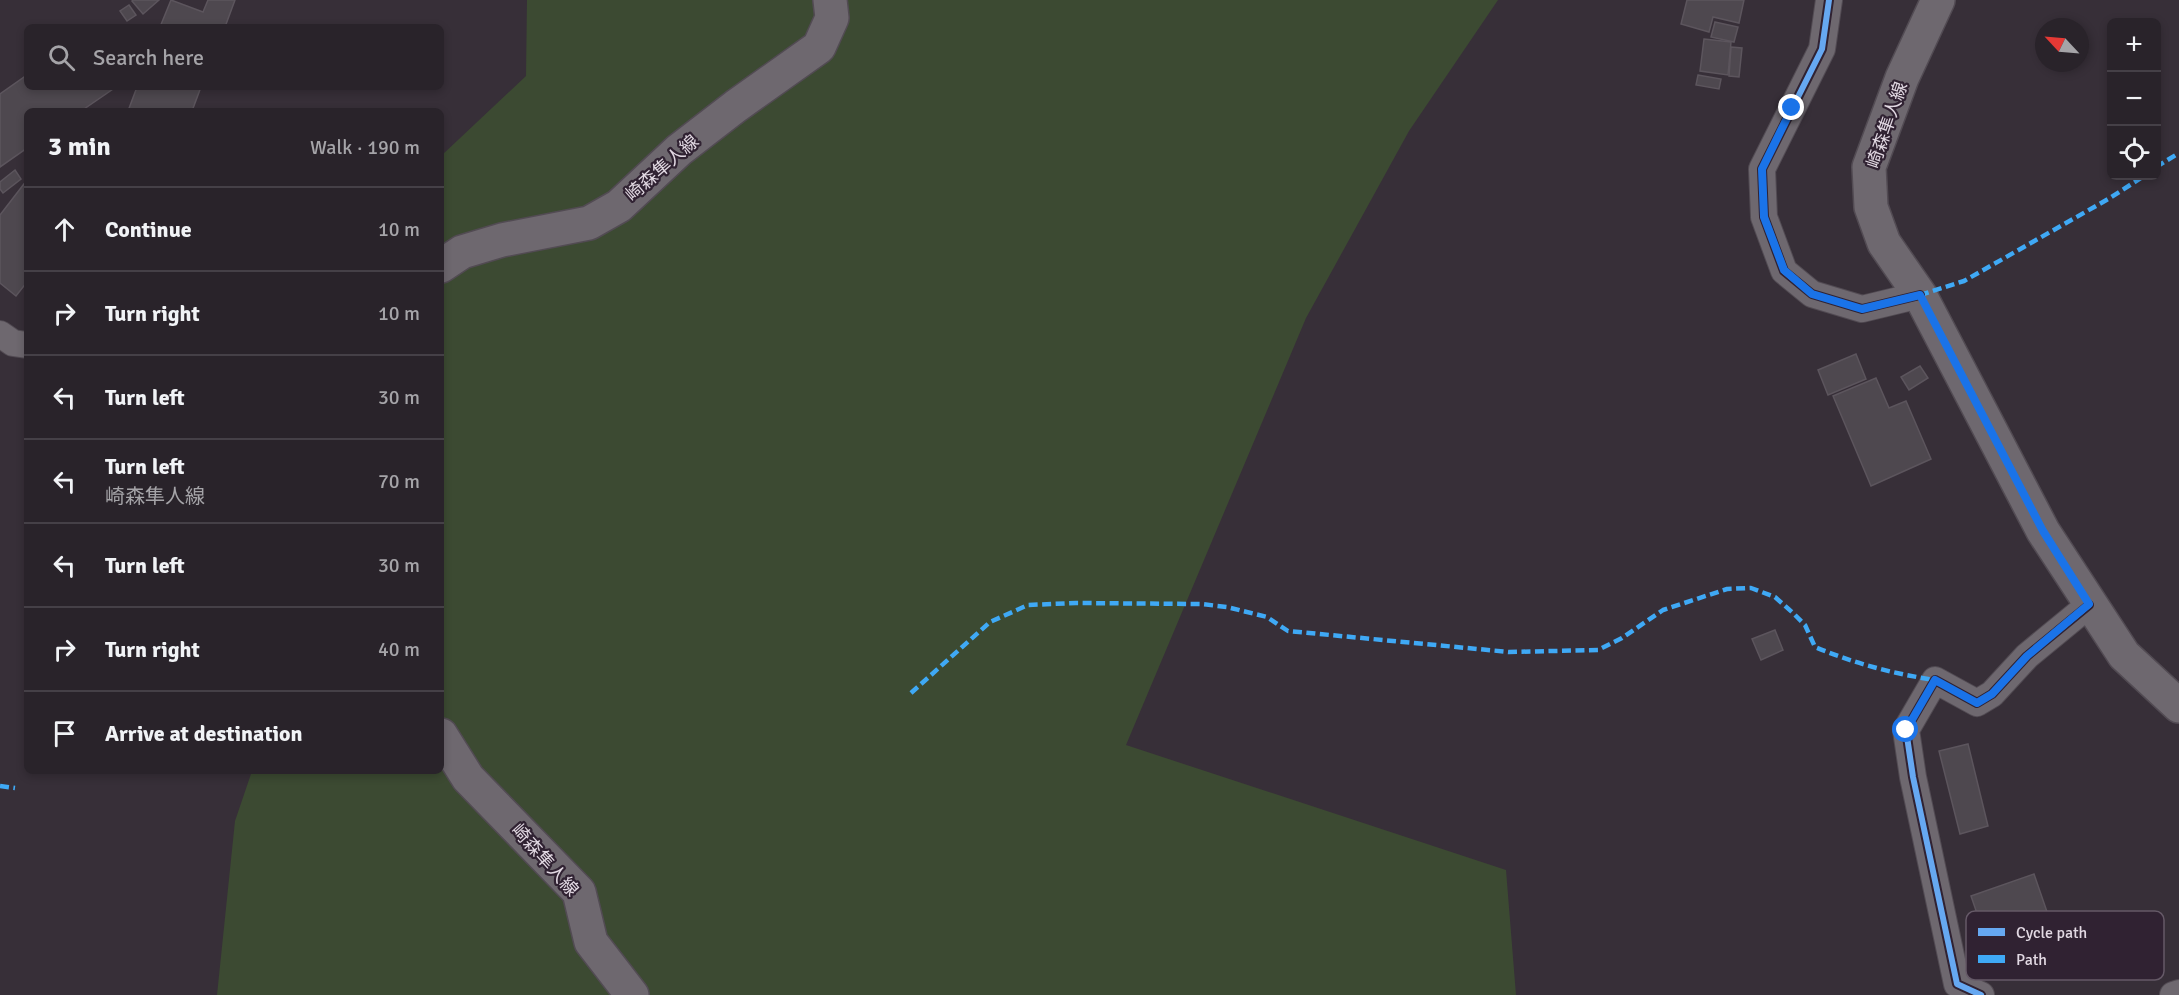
<!DOCTYPE html>
<html lang="en">
<head>
<meta charset="utf-8">
<style>
  :root { --surface:#29232a; --page:#352f36; --text:#f1f3f6; --muted:#a5a4a8; --line:#454047 }
  body { margin:0; font-family:Signika,"Noto Sans JP",sans-serif; background:var(--page); color:var(--text) }
  .controls { position:absolute; right:18px; top:18px; display:grid; overflow:hidden; border-radius:9px; box-shadow:0 3px 9px #0003 }
  .controls button { width:54px; height:54px; display:grid; place-items:center; padding:0; border:0; border-bottom:2px solid var(--line); background:var(--surface); color:var(--text); font:30px sans-serif }
  .compass { position:absolute; left:2035px; top:18px; width:54px; height:54px; border-radius:50%; background:var(--surface); box-shadow:0 3px 9px #0003; rotate:296deg }
  .stop { position:absolute; width:18px; height:18px; margin:-14px; border:4px solid #1a73e8; border-radius:50%; background:#fff }
  .stop.end { background:#1a73e8; border-color:#fff; box-shadow:0 2px 6px #0008 }
  .list { margin:0; padding:0; list-style:none }
  h2 { display:flex; justify-content:space-between; align-items:center; height:78px; margin:0; padding:0 24px; font-size:26px }
  h2 small { font-size:20px; font-weight:400; color:var(--muted) }
  .list li { display:grid; grid-template-columns:39px 1fr auto; gap:18px; align-items:center; box-sizing:border-box; height:84px; padding:0 24px; border-top:2px solid var(--line) }
  .list b { display:block; font-size:22px; white-space:nowrap }
  .list p { margin:0; font-size:20px; white-space:nowrap; color:var(--muted) }
  .list em { font-size:20px; font-style:normal; color:var(--muted) }
  .icon { flex:none; width:33px; height:33px; fill:none; stroke:currentColor; stroke-width:2; stroke-linecap:round; stroke-linejoin:round }
  .map { position:relative; flex:none; width:2179px; height:995px; overflow:hidden }
  .search { position:absolute; background:var(--surface); box-shadow:0 3px 9px #0003; left:24px; top:24px; width:420px; height:66px; display:flex; align-items:center; gap:15px; box-sizing:border-box; padding:0 21px; border-radius:9px; color:var(--muted); font-size:22px }
  .panel { position:absolute; background:var(--surface); box-shadow:0 3px 9px #0003; left:24px; top:108px; width:420px; height:666px; border-radius:9px }
  .map>svg:first-child { display:block }
  .green { fill:#3c4a32 }
  .building { fill:#4e484f; stroke:#5c555d; stroke-width:1.5 }
  .lines { fill:none; stroke-linecap:round; stroke-linejoin:round }
  .minor-casing { stroke:#524b53; stroke-width:28 }
  .secondary-casing { stroke:#524b53; stroke-width:36 }
  .minor { stroke:#6e686f; stroke-width:26 }
  .secondary { stroke:#6e686f; stroke-width:33 }
  .quiet { stroke:#3fa9f5; stroke-width:4.5; stroke-dasharray:9 4.5; stroke-linecap:butt }
  .cycleway-casing { stroke:#302232; stroke-width:10 }
  .cycleway { stroke:#66a8f1; stroke-width:6 }
  .route { stroke:#1a73e8; stroke-width:8 }
  .labels { text-anchor:middle; dominant-baseline:central; stroke-width:4.5; stroke-linejoin:round; paint-order:stroke }
  .street-label { font-size:18px; fill:#e2d9e3; stroke:#302232 }
  .key { fill:#302232; stroke:#655967; stroke-width:1.5 }
  .key-label { font-size:16px; fill:#e2d9e3 }
</style>
</head>
<body>
<div class="map">
<svg width="2179" height="995" viewBox="0 0 2179 995">
  <rect width="100%" height="100%" fill="#372f38"/>
  <!-- green -->
  <path class="green" d="M527,0h971l-89,131 -103,187 -180,427 380,125 10,125h-1299l18,-174 17,-50h189v-615l85,-80z"/>
  <!-- building -->
  <g class="building">
    <path d="M133,0h26l-16,14 -11,-13z"/>
    <path d="M171,0l32,12 5,-12h27l-10,27h-65z"/>
    <path d="M1687,0h57l-5,23 -26,-6 -4,15 -28,-8z"/>
    <path d="M129,5l7,10 -9,6 -7,-10z"/>
    <path d="M1715,22l23,5 -4,15 -23,-5z"/>
    <path d="M1704,39l27,3 -3,33 -28,-4z"/>
    <path d="M1731,47l11,1 -3,29 -10,-1z"/>
    <path d="M27,75v12h89l-35,24h-54v37l-27,19v-73z"/>
    <path d="M1698,75l23,4 -2,10 -23,-4z"/>
    <path d="M137,87h64l-9,24h-64z"/>
    <path d="M15,170l6,9 -18,14 -3,-4v-7z"/>
    <path d="M27,180v102l-11,14 -16,-13v-68z"/>
    <path d="M1856,354l10,25 -38,16 -10,-25z"/>
    <path d="M1920,366l8,12 -19,12 -8,-13z"/>
    <path d="M1876,378l13,30 17,-7 25,58 -60,27 -38,-90z"/>
    <path d="M1775,630l8,20 -22,10 -9,-21z"/>
    <path d="M1968,744l20,82 -28,8 -21,-83z"/>
    <path d="M2034,874l21,61 -63,22 -21,-61z"/>
  </g>
  <g class="lines">
    <!-- minor casing -->
    <g class="minor-casing">
      <g id="minor">
        <path d="M1829,0l-7,49 -60,120 2,48 20,54 28,23 50,15 58,-14"/>
        <path d="M0,334l13,9 14,2"/>
        <path d="M1981,995l-24,-11 -44,-207 -7,-47 29,-50 42,23 15,-9 35,-38 62,-51"/>
        <path d="M2173,995l6,-2"/>
      </g>
    </g>
    <!-- secondary casing -->
    <g class="secondary-casing">
      <g id="secondary">
        <path d="M1938,0l-36,78 -33,89 2,40 13,36 36,52 123,236 81,124 55,51"/>
        <path d="M441,266l21,-14 40,-12 87,-17 30,-17 60,-56 57,-44 83,-59 13,-29 -2,-18"/>
        <path d="M441,735l27,43 111,114 12,50 41,53"/>
      </g>
    </g>
    <!-- minor -->
    <use href="#minor" class="minor"/>
    <!-- secondary -->
    <use href="#secondary" class="secondary"/>
    <!-- quiet -->
    <g class="quiet">
      <path d="M2156,167l23,-14"/>
      <path d="M1920,295l44,-14 146,-83 34,-22"/>
      <path d="M911,693l79,-71 38,-17 48,-2 125,1 26,3 40,10 21,14 221,21 89,-2 24,-12 41,-28 64,-21 24,-1 24,9 18,16 12,12 10,22c38,16 79,27 120,33"/>
      <path d="M0,786l15,2"/>
    </g>
    <!-- cycleway casing -->
    <g class="cycleway-casing">
      <g id="cycleway">
        <path d="M1829,0l-7,49 -60,120 2,48 20,54 28,23 50,15 58,-14"/>
        <path d="M1981,995l-24,-11 -44,-207 -7,-47 29,-50 42,23 15,-9 35,-38 62,-51"/>
      </g>
    </g>
    <!-- cycleway -->
    <use href="#cycleway" class="cycleway"/>
  </g>
  <g class="lines">
    <!-- route -->
    <path class="route" d="M1792,108l-30,61 2,48 20,53 28,24 50,15 58,-14 123,236 46,73 -62,52 -35,38 -15,9 -42,-23 -29,50"/>
  </g>
  <g class="labels">
    <!-- street labels -->
    <g class="street-label">
      <text transform="translate(1887 125) rotate(-71)">崎森隼人線</text>
      <text transform="translate(662 168) rotate(-41)">崎森隼人線</text>
      <text transform="translate(545 860) rotate(48)">崎森隼人線</text>
    </g>
  </g>
  <!-- legend -->
  <rect x="1966" y="911" width="198" height="69" rx="9" class="key"/>
  <rect x="1978" y="928" width="27" height="8" fill="#66a8f1"/>
  <rect x="1978" y="955" width="27" height="8" fill="#3fa9f5"/>
  <g class="key-label">
    <text x="2016" y="938">Cycle path</text>
    <text x="2016" y="965">Path</text>
  </g>
</svg>
<div class="controls">
<button>+</button>
<button>−</button>
<button><svg class="icon" aria-label="locate" viewBox="0 0 24 24"><circle cx="12" cy="12" r="6"/><path d="M12 2v4M12 18v4M2 12h4M18 12h4"/></svg></button>
</div>
<svg class="compass" viewBox="-18 -18 36 36"><path d="M0-13l5 13h-10z" fill="#e53935"/><path d="M0 13l5-13h-10z" fill="#a5a4a8"/></svg>
<div class="stop" style="left:1906px;top:730px"></div>
<div class="stop end" style="left:1792px;top:108px"></div>
<div class="search"><svg class="icon" aria-label="search" viewBox="0 0 24 24"><circle cx="10" cy="10" r="6"/><path d="M15 15l6 6"/></svg>Search here</div>
<section class="panel">
<h2>3 min<small>Walk · 190 m</small></h2>
<ul class="list">
<li><svg class="icon" aria-label="ahead" viewBox="0 0 24 24"><path d="M12 20V5M6 11l6-6 6 6"/></svg><div><b>Continue</b></div><em>10 m</em></li>
<li><svg class="icon" aria-label="right" viewBox="0 0 24 24"><path d="M7 20v-9h11M14 6l5 5-5 5"/></svg><div><b>Turn right</b></div><em>10 m</em></li>
<li><svg class="icon" aria-label="left" viewBox="0 0 24 24"><path d="M17 20v-9H6M10 6l-5 5 5 5"/></svg><div><b>Turn left</b></div><em>30 m</em></li>
<li><svg class="icon" aria-label="left" viewBox="0 0 24 24"><path d="M17 20v-9H6M10 6l-5 5 5 5"/></svg><div><b>Turn left</b><p>崎森隼人線</p></div><em>70 m</em></li>
<li><svg class="icon" aria-label="left" viewBox="0 0 24 24"><path d="M17 20v-9H6M10 6l-5 5 5 5"/></svg><div><b>Turn left</b></div><em>30 m</em></li>
<li><svg class="icon" aria-label="right" viewBox="0 0 24 24"><path d="M7 20v-9h11M14 6l5 5-5 5"/></svg><div><b>Turn right</b></div><em>40 m</em></li>
<li><svg class="icon" aria-label="arrive" viewBox="0 0 24 24"><path d="M6 21V4h12l-3 4 3 4H6"/></svg><div><b>Arrive at destination</b></div></li>
</ul>
</section>
</div>
</body>
</html>
